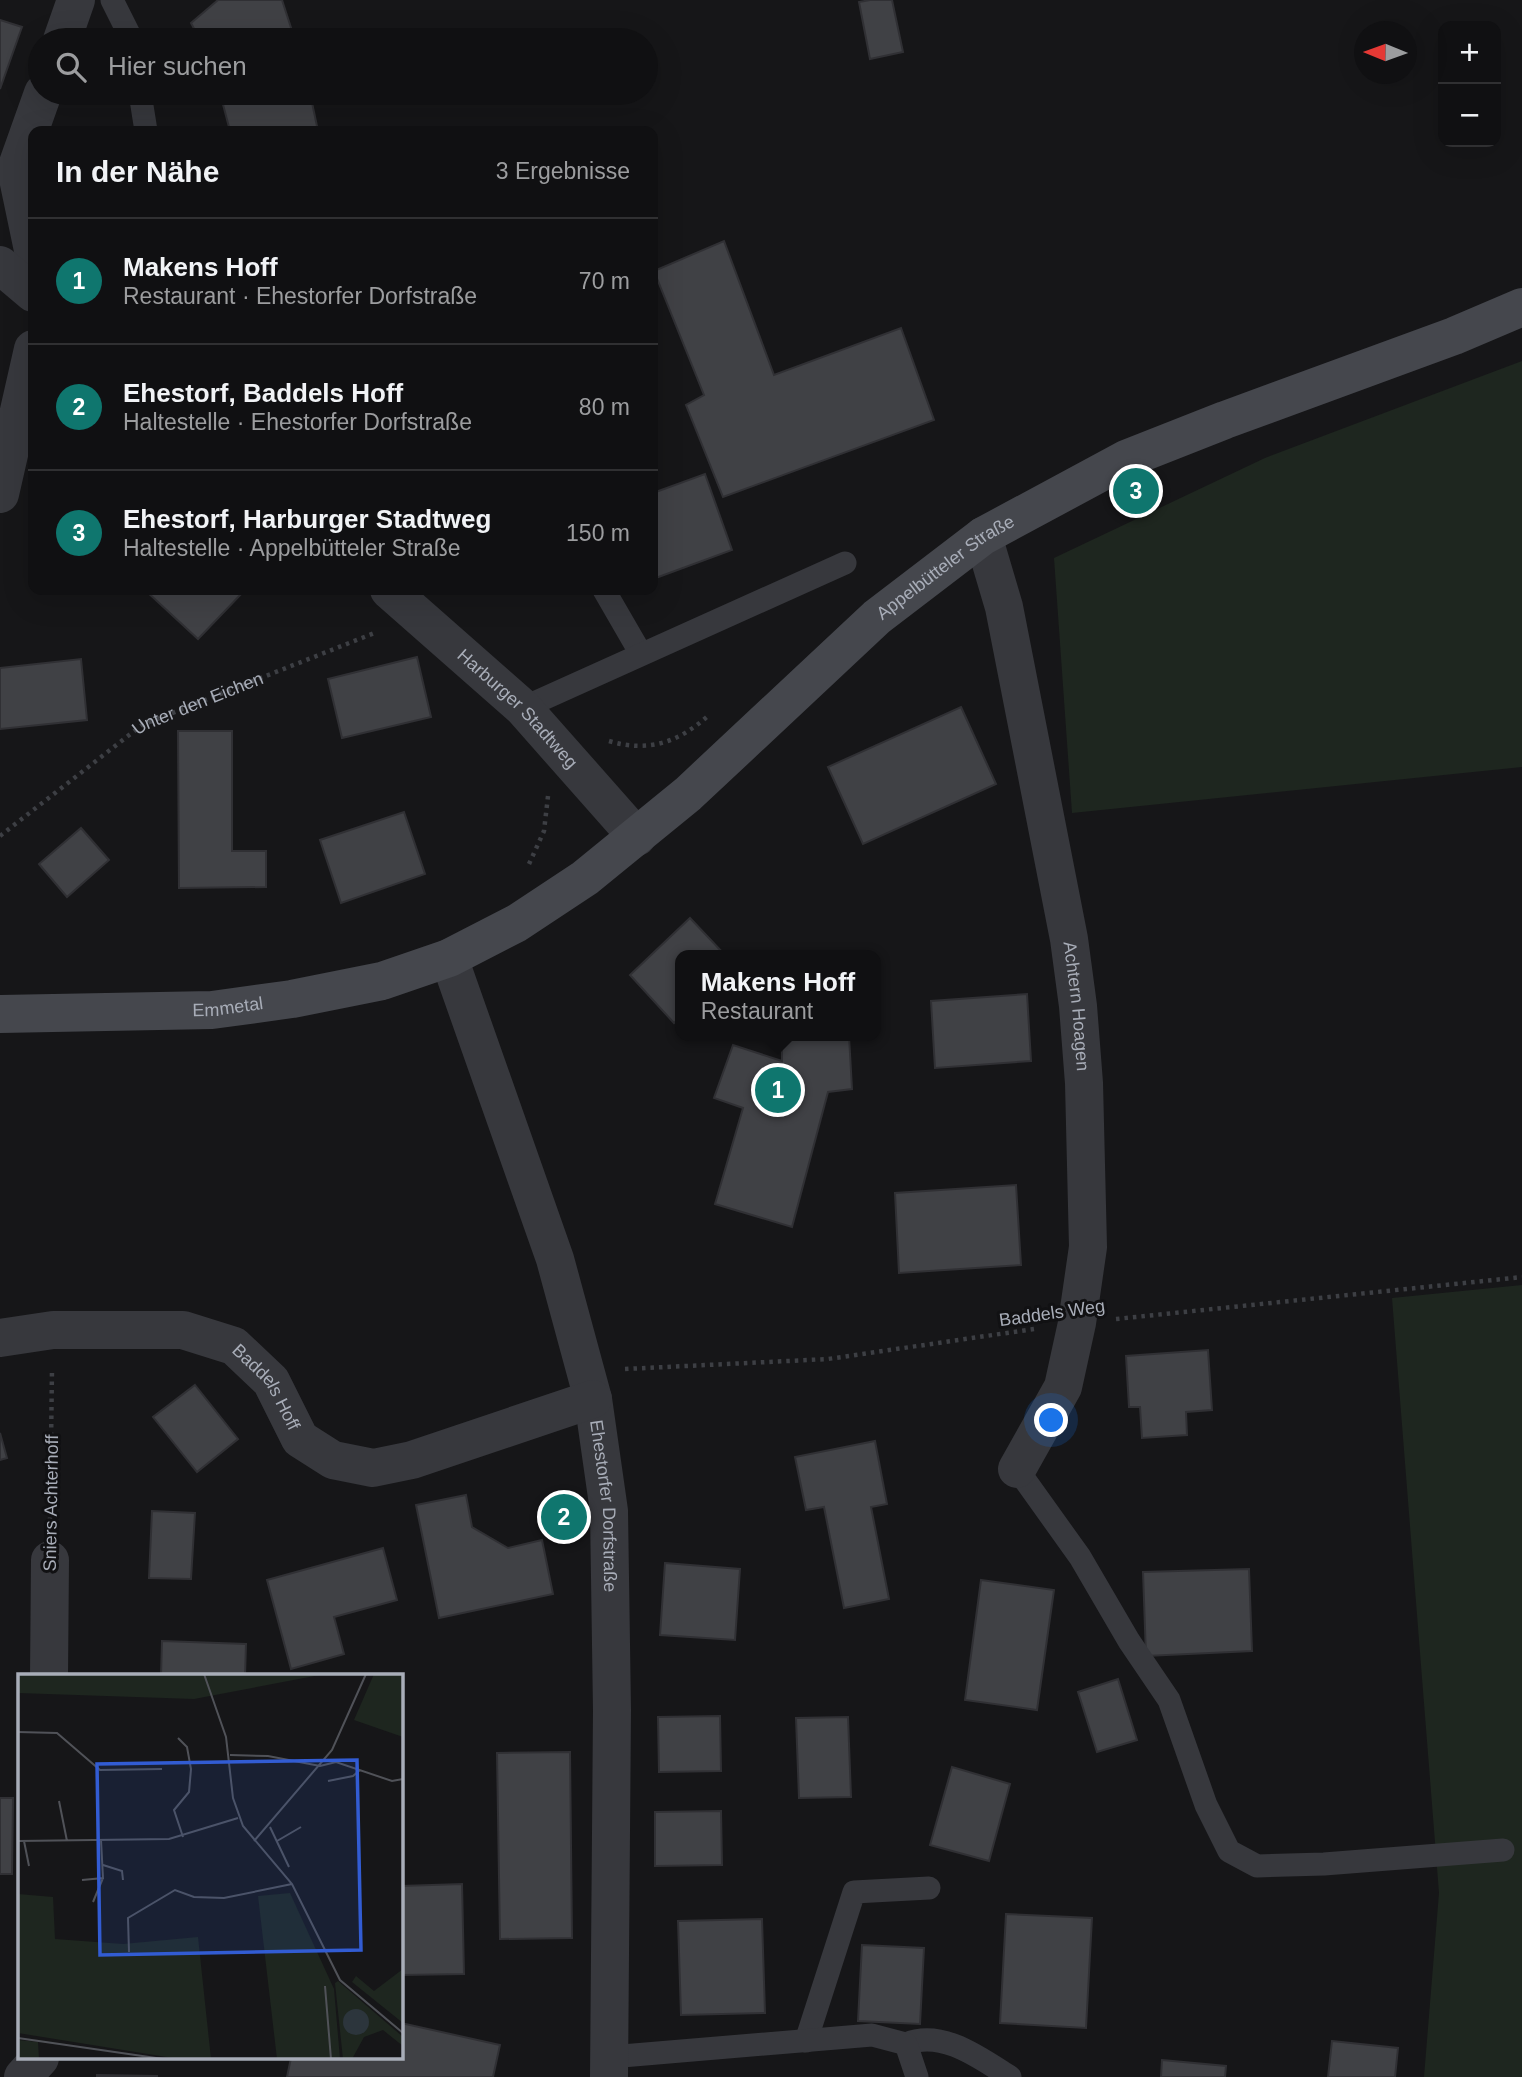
<!DOCTYPE html>
<html lang="de">
<head>
<meta charset="utf-8">
<style>
  :root { --surface:#101012; --page:#1e1e20; --text:#f1f3f6; --muted:#9c9d9f; --line:#303032; --accent:#0f766e }
  body { margin:0; font-family:Helvetica,sans-serif; background:var(--page); color:var(--text) }
  .controls { position:absolute; right:21px; top:21px; display:grid; overflow:hidden; border-radius:14px; box-shadow:0 7px 28px #0002 }
  .controls button { width:63px; height:63px; display:grid; place-items:center; padding:0; border:0; border-bottom:2px solid var(--line); background:var(--surface); color:var(--text); font:35px sans-serif }
  .compass { position:absolute; left:1354px; top:21px; width:63px; height:63px; border-radius:50%; background:var(--surface); box-shadow:0 7px 28px #0002; rotate:271deg }
  .you { position:absolute; left:1052px; top:1421px; width:24px; height:24px; margin:-18px; border:5px solid #fff; border-radius:50%; background:#1a73e8; box-shadow:0 0 0 10px #1a73e833 }
  .badge { display:grid; place-items:center; width:46px; height:46px; border-radius:50%; background:var(--accent); color:#fff; font-size:23px; font-weight:700 }
  .pin { position:absolute; translate:-50% -50%; border:4px solid #fff; box-shadow:0 2px 7px #0006 }
  .popup { position:absolute; left:675px; top:950px; width:206px; height:91px; box-sizing:border-box; display:grid; place-content:center; border-radius:14px; background:var(--surface); filter:drop-shadow(0 2px 5px #0005); font-size:23px; white-space:nowrap; color:var(--muted) }
  .popup b { font-size:26px; color:var(--text) }
  .popup::after { content:''; position:absolute; left:50%; top:100%; margin-left:-14px; border:14px solid transparent; border-top-color:var(--surface) }
  .list { margin:0; padding:0; list-style:none }
  h2 { display:flex; justify-content:space-between; align-items:center; height:91px; margin:0; padding:0 28px; font-size:30px }
  h2 small { font-size:23px; font-weight:400; color:var(--muted) }
  .list li { display:grid; grid-template-columns:46px 1fr auto; gap:21px; align-items:center; box-sizing:border-box; height:126px; padding:0 28px; border-top:2px solid var(--line) }
  .list b { display:block; font-size:26px; white-space:nowrap }
  .list p { margin:0; font-size:23px; white-space:nowrap; color:var(--muted) }
  .list em { font-size:23px; font-style:normal; color:var(--muted) }
  .icon { flex:none; width:38px; height:38px; fill:none; stroke:currentColor; stroke-width:2; stroke-linecap:round; stroke-linejoin:round }
  .map { position:relative; flex:none; width:1522px; height:2077px; overflow:hidden }
  .search { position:absolute; background:var(--surface); box-shadow:0 7px 28px #0002; left:28px; top:28px; width:630px; height:77px; display:flex; align-items:center; gap:18px; box-sizing:border-box; padding:0 24px; border-radius:38px; color:var(--muted); font-size:26px }
  .panel { position:absolute; background:var(--surface); box-shadow:0 7px 28px #0002; left:28px; top:126px; width:630px; height:469px; border-radius:14px }
  .map>svg:first-child { display:block }
  .green { fill:#1e261f }
  .building { fill:#404145; stroke:#303034; stroke-width:2 }
  .lines { fill:none; stroke-linecap:round; stroke-linejoin:round }
  .path { stroke:#3d3f44; stroke-width:4.5; stroke-dasharray:3.5 5; stroke-linecap:butt }
  .lane { stroke:#37383d; stroke-width:23 }
  .street { stroke:#37383d; stroke-width:38 }
  .secondary { stroke:#45474d; stroke-width:38 }
  .labels { text-anchor:middle; dominant-baseline:central; stroke-width:6; stroke-linejoin:round; paint-order:stroke }
  .street-label { font-size:18px; fill:#a8adb8; stroke:#111113 }
  .inset-road { fill:none; stroke:#505258; stroke-width:2 }
  .view { fill:#325cd3; fill-opacity:0.15; stroke:#325cd3; stroke-width:3.5 }
  .inset-edge { fill:none; stroke:#a8adb8; stroke-width:3.5 }
</style>
</head>
<body>
<div class="map">
<svg width="1522" height="2077" viewBox="0 0 1522 2077">
  <rect width="100%" height="100%" fill="#161618"/>
  <!-- green -->
  <g class="green">
    <path d="M1522,361v406l-450,46 -18,-255 211,-100z"/>
    <path d="M1522,1285v792h-98l15,-184 -47,-595z"/>
  </g>
  <!-- building -->
  <g class="building">
    <path d="M218,0h64l13,40h-95l-9,-17z"/>
    <path d="M870,0h22l11,52 -33,7 -11,-57z"/>
    <path d="M0,20l22,7 -22,62z"/>
    <path d="M220,93h90l8,38h-88z"/>
    <path d="M724,241l50,134 127,-47 33,92 -211,77 -37,-92 18,-10 -50,-124z"/>
    <path d="M705,474l27,76 -79,29v-86z"/>
    <path d="M145,590h100l-47,49z"/>
    <path d="M417,657l14,60 -89,21 -14,-59z"/>
    <path d="M81,659l6,61 -87,9v-61z"/>
    <path d="M961,707l35,77 -133,60 -35,-77z"/>
    <path d="M178,731h54v120h34v36l-87,1z"/>
    <path d="M404,812l21,62 -84,29 -21,-63z"/>
    <path d="M81,828l28,32 -42,37 -28,-33z"/>
    <path d="M690,918l35,37h-45v63l-6,5 -44,-48z"/>
    <path d="M1027,994l4,67 -96,7 -4,-67z"/>
    <path d="M782,1036h67l3,53 -24,3 -36,135 -77,-23 28,-96 -29,-10 19,-53 49,16z"/>
    <path d="M1016,1185l5,80 -122,8 -4,-80z"/>
    <path d="M1208,1350l4,60 -26,2 1,23 -45,3 -2,-31h-11l-3,-51z"/>
    <path d="M195,1385l43,54 -41,33 -44,-55z"/>
    <path d="M0,1433l7,25 -7,2z"/>
    <path d="M875,1441l12,63 -16,3 18,92 -45,9 -20,-101 -18,3 -11,-53z"/>
    <path d="M466,1495l6,32 36,21 34,-8 11,54 -114,24 -23,-113z"/>
    <path d="M152,1511l43,2 -4,66 -42,-1z"/>
    <path d="M383,1548l14,52 -63,17 10,37 -53,15 -24,-89z"/>
    <path d="M665,1563l75,6 -5,71 -75,-5z"/>
    <path d="M1249,1569l3,82 -106,5 -3,-84z"/>
    <path d="M981,1580l73,10 -17,120 -72,-10z"/>
    <path d="M162,1641l84,3 -1,32h-84z"/>
    <path d="M1118,1679l19,61 -40,12 -19,-60z"/>
    <path d="M720,1716l1,55 -62,1 -1,-55z"/>
    <path d="M848,1717l3,80 -52,1 -3,-80z"/>
    <path d="M570,1752l2,186 -72,1 -3,-186z"/>
    <path d="M952,1767l58,17 -21,77 -59,-16z"/>
    <path d="M0,1798h13l-1,76h-12z"/>
    <path d="M721,1811l1,54 -67,1v-54z"/>
    <path d="M462,1884l2,90 -63,1v-89z"/>
    <path d="M1006,1914l86,4 -6,110 -86,-5z"/>
    <path d="M762,1919l3,94 -84,2 -3,-94z"/>
    <path d="M862,1945l62,3 -4,76 -62,-3z"/>
    <path d="M401,2023l99,22 -7,32h-206l4,-19h110z"/>
    <path d="M1332,2041l66,7 -3,29h-67z"/>
    <path d="M1162,2060l64,6 -1,11h-64z"/>
    <path d="M97,2075l60,1v1h-60z"/>
  </g>
  <g class="lines">
    <!-- path -->
    <g class="path">
      <path d="M609,741c40,12 70,1 100,-26"/>
      <path id="s1" d="M0,836l142,-111 235,-93"/>
      <path d="M529,864l15,-33 4,-35"/>
      <path d="M1116,1319l406,-42"/>
      <path d="M625,1369l203,-10 206,-30"/>
      <path d="M50,1521l2,-152"/>
    </g>
    <!-- lane -->
    <g class="lane">
      <path d="M112,0l20,40"/>
      <path d="M140,93l6,38"/>
      <path d="M604,590l37,64"/>
      <path d="M523,708l322,-145"/>
      <path d="M1017,1469l63,88 49,84 40,59 37,105 23,46 28,15 67,-2 179,-14"/>
      <path d="M806,2041l48,-149 75,-4"/>
      <path d="M906,2044c36,-15 74,14 104,33"/>
      <path d="M610,2057l262,-22 34,9 11,33"/>
    </g>
    <!-- street -->
    <g class="street">
      <path d="M62,40l14,-40"/>
      <path d="M33,250l-17,-81 27,-76"/>
      <path d="M0,265l33,28"/>
      <path d="M0,494l33,-145"/>
      <path id="s2" d="M983,536l21,71 65,332 9,67 6,77 4,164 -11,76 -14,64 -46,82"/>
      <path id="s3" d="M389,590l134,118 114,129"/>
      <path id="s4" d="M449,958l106,301 38,140 16,112 3,199 -3,367"/>
      <path id="s5" d="M0,1338l53,-8h130l51,16 37,35 29,58 33,21 40,8 39,-8 181,-61"/>
      <path d="M49,1676l1,-116"/>
      <path d="M23,2077l17,-19"/>
    </g>
    <!-- secondary -->
    <path class="secondary" id="s6" d="M0,1014l212,-4 80,-11 90,-18 67,-23 68,-35 68,-45 103,-84 189,-177 106,-81 143,-77 99,-39 229,-84 68,-29"/>
  </g>
  <g class="labels">
    <!-- street labels -->
    <g class="street-label">
      <text stroke="none"><textPath href="#s6" startOffset="1090">Appelbütteler Straße</textPath></text>
      <text stroke="none"><textPath href="#s1" startOffset="240">Unter den Eichen</textPath></text>
      <text stroke="none"><textPath href="#s3" startOffset="175">Harburger Stadtweg</textPath></text>
      <text stroke="none"><textPath href="#s2" startOffset="480">Achtern Hoagen</textPath></text>
      <text stroke="none"><textPath href="#s6" startOffset="228">Emmetal</textPath></text>
      <text transform="translate(1052 1313) rotate(-8)">Baddels Weg</text>
      <text stroke="none"><textPath href="#s5" startOffset="290">Baddels Hoff</textPath></text>
      <text transform="translate(51 1503) rotate(-89)">Sniers Achterhoff</text>
      <text stroke="none"><textPath href="#s4" startOffset="572">Ehestorfer Dorfstraße</textPath></text>
    </g>
  </g>
  <!-- overview -->
  <g transform="translate(18 1674)">
    <rect width="385" height="385" fill="#161618"/>
    <path d="M0,0h307l-131,25 -176,-6zM356,0h29v63l-49,-17zM272,219l44,96 6,70h-63l-19,-163zM0,220l35,3 2,42 68,5 75,-7 13,122h-32l-161,-26zM385,295v54l-51,-41 4,-6 18,15zM320,307l65,56v9l-20,-16 -19,7 -12,22h-9l-8,-76zM0,366l20,2 1,17h-21z" fill="#1e261f"/>
    <path d="M325 348a13 13 0 1 1 26 0a13 13 0 1 1-26 0Z" fill="#2c353c"/>
    <path class="inset-road" d="M186,0l22,63 7,61 10,28 49,58 48,96 63,53M0,58l39,1 43,37 62,-1M160,64l9,9 4,22 -2,23 -15,18 9,27M212,81l38,1 52,10 16,-4 56,19 11,-2M310,107l25,-5 7,-6M41,127l8,40M252,153l19,40M0,167l151,-2 69,-21M6,167l5,25M236,167l78,-91 34,-76M259,167l24,-14M85,191l19,6 1,9M64,206l21,-2 -2,-38M75,228l10,-24M111,278l-1,-34 47,-28 19,7 30,1 68,-14M307,312l6,73M0,364l145,21"/>
    <path class="view" d="M339,86l4,190 -261,5 -3,-191z"/>
    <rect width="385" height="385" class="inset-edge"/>
  </g>
</svg>
<div class="controls">
<button>+</button>
<button>−</button>
</div>
<svg class="compass" viewBox="-18 -18 36 36"><path d="M0-13l5 13h-10z" fill="#e53935"/><path d="M0 13l5-13h-10z" fill="#9c9d9f"/></svg>
<div class="you"></div>
<div class="pin badge" style="left:778px;top:1090px">1</div>
<div class="popup"><b>Makens Hoff</b>Restaurant</div>
<div class="pin badge" style="left:564px;top:1517px">2</div>
<div class="pin badge" style="left:1136px;top:491px">3</div>
<div class="search"><svg class="icon" aria-label="search" viewBox="0 0 24 24"><circle cx="10" cy="10" r="6"/><path d="M15 15l6 6"/></svg>Hier suchen</div>
<section class="panel">
<h2>In der Nähe<small>3 Ergebnisse</small></h2>
<ul class="list">
<li><span class="badge">1</span><div><b>Makens Hoff</b><p>Restaurant · Ehestorfer Dorfstraße</p></div><em>70 m</em></li>
<li><span class="badge">2</span><div><b>Ehestorf, Baddels Hoff</b><p>Haltestelle · Ehestorfer Dorfstraße</p></div><em>80 m</em></li>
<li><span class="badge">3</span><div><b>Ehestorf, Harburger Stadtweg</b><p>Haltestelle · Appelbütteler Straße</p></div><em>150 m</em></li>
</ul>
</section>
</div>
</body>
</html>
